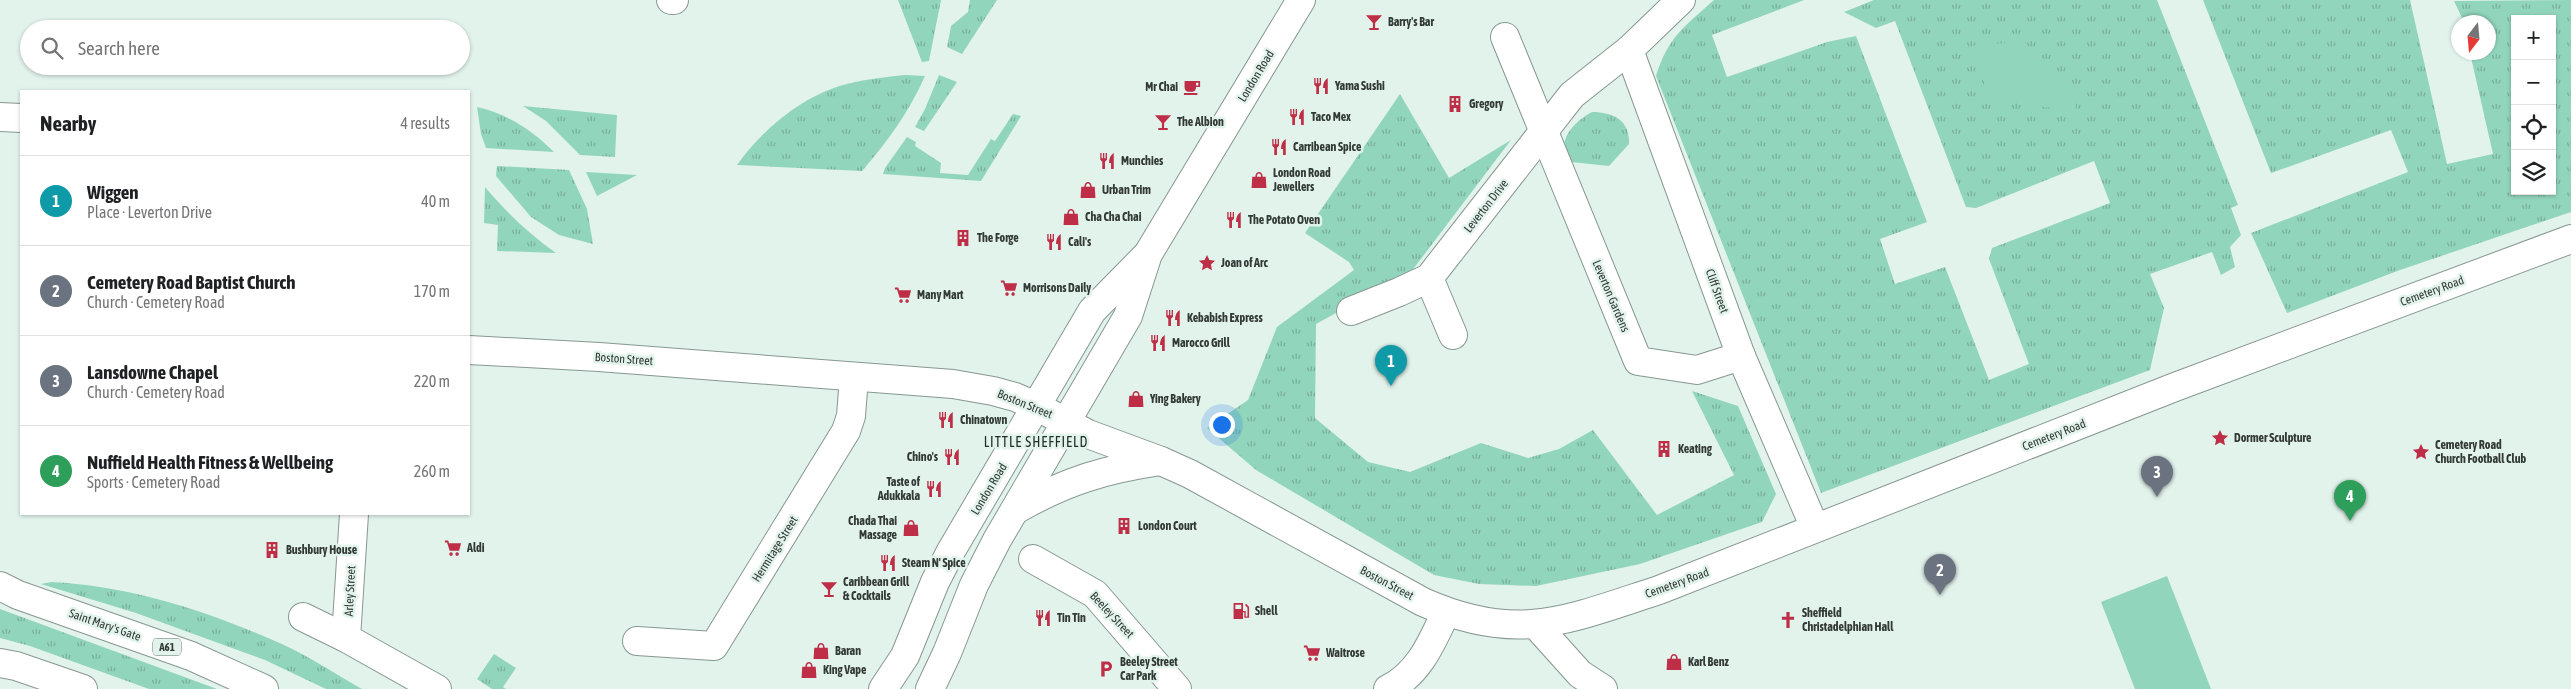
<!DOCTYPE html>
<html lang="en">
<head>
<meta charset="utf-8">
<style>
  :root { --surface:#fff; --page:#f6f6f6; --text:#202124; --muted:#757577; --line:#e0e0e0; --accent:#be2e46 }
  body { margin:0; font-family:"Asap Condensed",sans-serif; background:var(--page); color:var(--text) }
  .controls { position:absolute; right:15px; top:15px; display:grid; overflow:hidden; border-radius:0px; box-shadow:0 1px 4px #0004 }
  .controls button { width:45px; height:45px; display:grid; place-items:center; padding:0; border:0; border-bottom:1px solid var(--line); background:var(--surface); color:var(--text); font:25px sans-serif }
  .compass { position:absolute; left:2451px; top:15px; width:45px; height:45px; border-radius:50%; background:var(--surface); box-shadow:0 1px 4px #0004; rotate:196deg }
  .you { position:absolute; left:1221px; top:424px; width:18px; height:18px; margin:-12px; border:4px solid #fff; border-radius:50%; background:#1a73e8; box-shadow:0 0 0 8px #1a73e833 }
  .badge { display:grid; place-items:center; width:32px; height:32px; border-radius:50%; background:var(--accent); color:#fff; font-size:16px; font-weight:700 }
  .pin { position:absolute; translate:-50% -41px; filter:drop-shadow(0 1px 2px #0008) }
  .pin::after { content:''; position:absolute; top:26px; width:18px; height:15px; background:inherit; clip-path:polygon(0 0,100% 0,50% 100%) }
  .list { margin:0; padding:0; list-style:none }
  h2 { display:flex; justify-content:space-between; align-items:center; height:65px; margin:0; padding:0 20px; font-size:21px }
  h2 small { font-size:16px; font-weight:400; color:var(--muted) }
  .list li { display:grid; grid-template-columns:32px 1fr auto; gap:15px; align-items:center; box-sizing:border-box; height:90px; padding:0 20px; border-top:1px solid var(--line) }
  .list b { display:block; font-size:19px; white-space:nowrap }
  .list p { margin:0; font-size:16px; white-space:nowrap; color:var(--muted) }
  .list em { font-size:16px; font-style:normal; color:var(--muted) }
  .icon { flex:none; width:28px; height:28px; fill:none; stroke:currentColor; stroke-width:2; stroke-linecap:round; stroke-linejoin:round }
  .map { position:relative; flex:none; width:2571px; height:689px; overflow:hidden }
  .search { position:absolute; background:var(--surface); box-shadow:0 1px 4px #0004; left:20px; top:20px; width:450px; height:55px; display:flex; align-items:center; gap:12px; box-sizing:border-box; padding:0 18px; border-radius:28px; color:var(--muted); font-size:19px }
  .panel { position:absolute; background:var(--surface); box-shadow:0 1px 4px #0004; left:20px; top:90px; width:450px; height:425px; border-radius:0px }
  .map>svg:first-child { display:block }
  .grass { fill:url(#grass-tufts); fill-rule:evenodd }
  .park { fill:#92d5bd }
  .lines { fill:none; stroke-linecap:round; stroke-linejoin:round }
  .minor-casing { stroke:#879791; stroke-width:30 }
  .major-casing { stroke:#879791; stroke-width:30 }
  .highway-casing { stroke:#879791; stroke-width:30 }
  .minor { stroke:#fff; stroke-width:28 }
  .major { stroke:#fff; stroke-width:28 }
  .highway { stroke:#fff; stroke-width:28 }
  .labels { text-anchor:middle; dominant-baseline:central; stroke-width:5; stroke-linejoin:round; paint-order:stroke }
  .shield { fill:#e2f3ec; stroke:#67716d; stroke-width:1 }
  .shield-label { font-size:11px; font-weight:bold; fill:#323936 }
  .poi-label { font-size:12px; font-weight:bold; fill:#323936; stroke:#e2f3ec; text-anchor:start }
  .street-label { font-size:12px; fill:#323936; stroke:#e2f3ec }
  .neighbourhood-label { font-size:14px; letter-spacing:1px; fill:#202e29; stroke:#e2f3ec }
</style>
</head>
<body>
<div class="map">
<svg width="2571" height="689" viewBox="0 0 2571 689">
  <defs>
    <pattern id="grass-tufts" width="24" height="20" patternUnits="userSpaceOnUse" patternTransform="scale(1.25)"><rect width="24" height="20" fill="#92d5bd"/><path d="M3 7l-1-3M5 7V3M7 7l1-3M15 17l-1-3M17 17v-4M19 17l1-3" fill="none" stroke="#78ae9a"/></pattern>
  </defs>
  <rect width="100%" height="100%" fill="#e2f3ec"/>
  <!-- grass -->
  <g class="grass">
    <path d="M898,0h43l-12,61 -7,1z"/>
    <path d="M970,0h27l-35,54 -15,-7 4,-21 17,-14z"/>
    <path d="M1714,0h90l-92,35 15,42 100,-35 29,-6 71,186 -47,17 15,45 50,-17 44,113 40,-16 -40,-105 3,-11 118,-45 -16,-42 -118,47 -10,-1 -71,-186 -19,7 -32,-16 30,-12h283l81,205 -7,3 10,27 -11,12 5,20 -14,8 -9,-23 -62,22 14,34 -14,62 -329,123 -165,-417c12,-39 28,-49 58,-76z"/>
    <path d="M2203,0h207l37,164 46,-10 -23,-101 18,-1v-30h-24l-10,-21 117,-1v212l-171,58 -113,43 -36,-80 157,-61 -17,-42 -120,43zM2515,19h37v172h-37z"/>
    <path d="M905,75l20,1c-16,36 -37,65 -63,95l-125,-6c26,-36 66,-70 110,-81 19,-5 39,-7 58,-9z"/>
    <path d="M939,75l18,7 -33,49 -9,-4 10,-18z"/>
    <path d="M1400,94l49,84 62,-38 -100,132 -95,52 -1,94 53,44 42,10 71,-29 47,15 31,-9 34,-19 64,85 77,-40 -42,-84 46,15 38,88 -14,28 -122,42 -104,22 -57,-2 -45,-9 -178,-105 -49,-42 41,-28 29,-73 77,-57 -5,-8 -44,-29z"/>
    <path d="M523,106l94,9 -2,42 -35,-2 -34,-34z"/>
    <path d="M477,107c31,7 55,23 77,45l-68,-4 -5,-14z"/>
    <path d="M1592,112c21,0 38,8 37,32l-20,22 -38,-4c-19,-19 5,-42 21,-50z"/>
    <path d="M1013,114l8,2 -40,65 -98,-7 2,-6 22,-31 9,5 -1,4 26,17 -1,10 28,2 23,-36 4,2z"/>
    <path d="M497,166l72,4 18,39 6,35 -34,-9 -28,-18 -35,-41z"/>
    <path d="M586,172l51,3 -40,21z"/>
    <path d="M485,187c22,26 44,47 71,66l-59,-2 1,-26 -14,-2z"/>
    <path d="M51,582c73,3 150,27 217,56 33,13 64,34 94,51h-36l-61,-29 -129,-47 -95,-29z"/>
    <path d="M0,609l217,80h-68l-119,-43 -30,-8z"/>
    <path d="M494,654l22,14 -13,19 3,2h-14l-15,-10z"/>
  </g>
  <!-- park -->
  <g class="park">
    <path d="M2024,42l49,51 4,19 -83,-13 -20,-34v-20z"/>
    <path d="M2167,576l44,113h-76l-34,-87z"/>
  </g>
  <g class="lines">
    <!-- minor casing -->
    <g class="minor-casing">
      <g id="minor">
        <path d="M671,0h3"/>
        <path d="M1505,37l133,324 59,9 44,-14"/>
        <path d="M1629,50l112,306 74,172"/>
        <path d="M0,117l21,1"/>
        <path d="M1429,278l24,57"/>
        <path d="M1351,311l48,-19 30,-14 143,-183 57,-45 52,-50"/>
        <path d="M469,350l130,7 354,27 40,7 22,6 21,9 52,28 73,27 29,13 233,128c95,42 143,18 236,-12l516,-203 396,-148"/>
        <path d="M354,514l-8,124 91,51"/>
        <path d="M1033,559l62,35 82,95"/>
        <path d="M303,617l43,21"/>
        <path d="M1535,624l45,50 23,15"/>
        <path d="M637,641l77,5 132,-215 5,-15 3,-39"/>
        <path d="M1388,689c31,-15 44,-47 58,-77"/>
      </g>
    </g>
    <!-- major casing -->
    <g class="major-casing">
      <g id="major">
        <path d="M1017,509c49,-28 89,-40 144,-48"/>
        <path d="M883,689l22,-33 30,-74 16,-31 141,-240 53,-54"/>
        <path d="M930,689l17,-36 27,-68 23,-45 131,-224 20,-62 153,-254"/>
      </g>
    </g>
    <!-- highway casing -->
    <g class="highway-casing">
      <g id="highway">
        <path d="M0,586l18,9 173,61 73,33"/>
        <path d="M0,663l16,3 67,23"/>
      </g>
    </g>
    <!-- minor -->
    <use href="#minor" class="minor"/>
    <!-- major -->
    <use href="#major" class="major"/>
    <!-- highway -->
    <use href="#highway" class="highway"/>
  </g>
  <!-- icons -->
  <defs>
    <g id="bar-bare" transform="scale(1.35)"><path d="M-6-5H6L.8 .8V4.5H3.5V6h-7V4.5H-.8V.8Z" fill="#be2e46" stroke="#e2f3ec" stroke-width="2.5" paint-order="stroke"/></g>
    <g id="restaurant-bare" transform="scale(1.35)"><path d="M-5-6h1v4h1v-4h1v4h1v-4h1v5L-1.5 .5V6h-2V.5L-5-1ZM5-6V6H3V1.5H1.5Q1.5-4 5-6Z" fill="#be2e46" stroke="#e2f3ec" stroke-width="2.5" paint-order="stroke"/></g>
    <g id="cafe-bare" transform="scale(1.35)"><path d="M-5.5-4.5H6V0H3Q3 3.5 0 3.5H-2.5Q-5.5 3.5-5.5 0ZM3-3.2v2h1.7v-2ZM-6 4.5H4V6H-6Z" fill="#be2e46" stroke="#e2f3ec" stroke-width="2.5" paint-order="stroke"/></g>
    <g id="building-bare" transform="scale(1.35)"><path d="M-4-6H4V6H1V3H-1V6H-4ZM-2.5-4.3h1.7v1.8h-1.7ZM.8-4.3h1.7v1.8H.8ZM-2.5-1h1.7V.8h-1.7ZM.8-1h1.7V.8H.8Z" fill="#be2e46" stroke="#e2f3ec" stroke-width="2.5" paint-order="stroke"/></g>
    <g id="shop-bare" transform="scale(1.35)"><path d="M-5-2.5h2.3a2.7 3.5 0 0 1 5.4 0H5L5.5 6h-11ZM-1.5-2.5h3a1.5 2.3 0 0 0-3 0Z" fill="#be2e46" stroke="#e2f3ec" stroke-width="2.5" paint-order="stroke"/></g>
    <g id="sight-bare" transform="scale(1.35)"><path d="M0-6L1.8-2.2L6-1.7L2.9 1.2L3.7 5.4L0 3.3L-3.7 5.4L-2.9 1.2L-6-1.7L-1.8-2.2Z" fill="#be2e46" stroke="#e2f3ec" stroke-width="2.5" paint-order="stroke"/></g>
    <g id="supermarket-bare" transform="scale(1.35)"><path d="M-6-5.5h2.5l.6 2H6L4.5 2H-2.5L-4.4-4H-6ZM-1.5 3.2a1.3 1.3 0 1 0 .1 0ZM3 3.2a1.3 1.3 0 1 0 .1 0Z" fill="#be2e46" stroke="#e2f3ec" stroke-width="2.5" paint-order="stroke"/></g>
    <g id="fuel-bare" transform="scale(1.35)"><path d="M-5.5-6h7V0h2V4h1.3V-2.5L3-4.5l.8-.8L6-3V5H2.5V1h-1V6h-7ZM-4.2-4.7v3.2H.2V-4.7Z" fill="#be2e46" stroke="#e2f3ec" stroke-width="2.5" paint-order="stroke"/></g>
    <g id="church-bare" transform="scale(1.35)"><path d="M-1.2-6h2.4v3.5h3.3v2.4h-3.3V6h-2.4V-.1h-3.3v-2.4h3.3Z" fill="#be2e46" stroke="#e2f3ec" stroke-width="2.5" paint-order="stroke"/></g>
    <g id="parking-bare" transform="scale(1.35)"><path d="M-3.5-5.5H1a3.5 3.5 0 0 1 0 7H-1V5.5H-3.5ZM-1-3.4V-.6H.8a1.4 1.4 0 0 0 0-2.8Z" fill="#be2e46" stroke="#e2f3ec" stroke-width="2.5" paint-order="stroke"/></g>
  </defs>
  <g fill-rule="evenodd">
    <use href="#bar-bare" x="1374" y="22"/>
    <use href="#restaurant-bare" x="1321" y="86"/>
    <use href="#cafe-bare" x="1192" y="87"/>
    <use href="#building-bare" x="1455" y="104"/>
    <use href="#restaurant-bare" x="1297" y="117"/>
    <use href="#bar-bare" x="1163" y="122"/>
    <use href="#restaurant-bare" x="1279" y="147"/>
    <use href="#restaurant-bare" x="1107" y="161"/>
    <use href="#shop-bare" x="1259" y="180"/>
    <use href="#shop-bare" x="1088" y="190"/>
    <use href="#shop-bare" x="1071" y="217"/>
    <use href="#restaurant-bare" x="1234" y="220"/>
    <use href="#building-bare" x="963" y="238"/>
    <use href="#restaurant-bare" x="1054" y="242"/>
    <use href="#sight-bare" x="1207" y="263"/>
    <use href="#supermarket-bare" x="1009" y="288"/>
    <use href="#supermarket-bare" x="903" y="295"/>
    <use href="#restaurant-bare" x="1173" y="318"/>
    <use href="#restaurant-bare" x="1158" y="343"/>
    <use href="#shop-bare" x="1136" y="399"/>
    <use href="#restaurant-bare" x="946" y="420"/>
    <use href="#sight-bare" x="2220" y="438"/>
    <use href="#building-bare" x="1664" y="449"/>
    <use href="#sight-bare" x="2421" y="452"/>
    <use href="#restaurant-bare" x="952" y="457"/>
    <use href="#restaurant-bare" x="934" y="489"/>
    <use href="#building-bare" x="1124" y="526"/>
    <use href="#shop-bare" x="911" y="528"/>
    <use href="#supermarket-bare" x="453" y="548"/>
    <use href="#building-bare" x="272" y="550"/>
    <use href="#restaurant-bare" x="888" y="563"/>
    <use href="#bar-bare" x="829" y="589"/>
    <use href="#fuel-bare" x="1241" y="611"/>
    <use href="#restaurant-bare" x="1043" y="618"/>
    <use href="#church-bare" x="1788" y="620"/>
    <use href="#shop-bare" x="821" y="651"/>
    <use href="#supermarket-bare" x="1312" y="653"/>
    <use href="#shop-bare" x="1674" y="662"/>
    <use href="#parking-bare" x="1106" y="669"/>
    <use href="#shop-bare" x="809" y="670"/>
  </g>
  <g class="labels">
    <!-- shield labels -->
    <rect class="shield" x="153" y="638.5" width="28" height="17" rx="4"/>
    <g class="shield-label">
      <text x="167" y="647">A61</text>
    </g>
    <!-- poi labels -->
    <g class="poi-label">
      <text x="1388" y="22">Barry's Bar</text>
      <text x="1335" y="86">Yama Sushi</text>
      <text x="1178" y="87" text-anchor="end">Mr Chai</text>
      <text x="1469" y="104">Gregory</text>
      <text x="1311" y="117">Taco Mex</text>
      <text x="1177" y="122">The Albion</text>
      <text x="1293" y="147">Carribean Spice</text>
      <text x="1121" y="161">Munchies</text>
      <text x="1273" y="173">London Road<tspan x="1273" dy="14">Jewellers</tspan></text>
      <text x="1102" y="190">Urban Trim</text>
      <text x="1085" y="217">Cha Cha Chai</text>
      <text x="1248" y="220">The Potato Oven</text>
      <text x="977" y="238">The Forge</text>
      <text x="1068" y="242">Cali's</text>
      <text x="1221" y="263">Joan of Arc</text>
      <text x="1023" y="288">Morrisons Daily</text>
      <text x="917" y="295">Many Mart</text>
      <text x="1187" y="318">Kebabish Express</text>
      <text x="1172" y="343">Marocco Grill</text>
      <text x="1150" y="399">Ying Bakery</text>
      <text x="960" y="420">Chinatown</text>
      <text x="2234" y="438">Dormer Sculpture</text>
      <text x="2435" y="445">Cemetery Road<tspan x="2435" dy="14">Church Football Club</tspan></text>
      <text x="1678" y="449">Keating</text>
      <text x="938" y="457" text-anchor="end">Chino's</text>
      <text x="920" y="482" text-anchor="end">Taste of<tspan x="920" dy="14">Adukkala</tspan></text>
      <text x="897" y="521" text-anchor="end">Chada Thai<tspan x="897" dy="14">Massage</tspan></text>
      <text x="1138" y="526">London Court</text>
      <text x="467" y="548">Aldi</text>
      <text x="286" y="550">Bushbury House</text>
      <text x="902" y="563">Steam N' Spice</text>
      <text x="843" y="582">Caribbean Grill<tspan x="843" dy="14">&amp; Cocktails</tspan></text>
      <text x="1255" y="611">Shell</text>
      <text x="1802" y="613">Sheffield<tspan x="1802" dy="14">Christadelphian Hall</tspan></text>
      <text x="1057" y="618">Tin Tin</text>
      <text x="835" y="651">Baran</text>
      <text x="1326" y="653">Waitrose</text>
      <text x="1120" y="662">Beeley Street<tspan x="1120" dy="14">Car Park</tspan></text>
      <text x="1688" y="662">Karl Benz</text>
      <text x="823" y="670">King Vape</text>
    </g>
    <!-- street labels -->
    <g class="street-label">
      <text transform="translate(1256 76) rotate(-59)">London Road</text>
      <text transform="translate(1486 206) rotate(-52)">Leverton Drive</text>
      <text transform="translate(1717 291) rotate(70)">Cliff Street</text>
      <text transform="translate(2432 291) rotate(-20)">Cemetery Road</text>
      <text transform="translate(1611 296) rotate(67)">Leverton Gardens</text>
      <text transform="translate(624 359) rotate(4)">Boston Street</text>
      <text transform="translate(1025 404) rotate(22)">Boston Street</text>
      <text transform="translate(2054 435) rotate(-21)">Cemetery Road</text>
      <text transform="translate(989 489) rotate(-59)">London Road</text>
      <text transform="translate(775 549) rotate(-58)">Hermitage Street</text>
      <text transform="translate(1387 583) rotate(28)">Boston Street</text>
      <text transform="translate(1677 583) rotate(-20)">Cemetery Road</text>
      <text transform="translate(350 591) rotate(-87)">Arley Street</text>
      <text transform="translate(1112 615) rotate(47)">Beeley Street</text>
      <text transform="translate(105 625) rotate(19)">Saint Mary's Gate</text>
    </g>
    <!-- neighbourhood labels -->
    <g class="neighbourhood-label">
      <text x="1036" y="442">LITTLE SHEFFIELD</text>
    </g>
  </g>
</svg>
<div class="controls">
<button>+</button>
<button>−</button>
<button><svg class="icon" aria-label="locate" viewBox="0 0 24 24"><circle cx="12" cy="12" r="6"/><path d="M12 2v4M12 18v4M2 12h4M18 12h4"/></svg></button>
<button><svg class="icon" aria-label="layers" viewBox="0 0 24 24"><path d="M12 4l9 5-9 5-9-5zM3 14l9 5 9-5"/></svg></button>
</div>
<svg class="compass" viewBox="-18 -18 36 36"><path d="M0-13l5 13h-10z" fill="#e53935"/><path d="M0 13l5-13h-10z" fill="#757577"/></svg>
<div class="you"></div>
<div class="pin badge" style="left:1391px;top:386px;background:#0f9aa8">1</div>
<div class="pin badge" style="left:1940px;top:595px;background:#6b7280">2</div>
<div class="pin badge" style="left:2157px;top:497px;background:#6b7280">3</div>
<div class="pin badge" style="left:2350px;top:521px;background:#2e9e5b">4</div>
<div class="search"><svg class="icon" aria-label="search" viewBox="0 0 24 24"><circle cx="10" cy="10" r="6"/><path d="M15 15l6 6"/></svg>Search here</div>
<section class="panel">
<h2>Nearby<small>4 results</small></h2>
<ul class="list">
<li><span class="badge" style="background:#0f9aa8">1</span><div><b>Wiggen</b><p>Place · Leverton Drive</p></div><em>40 m</em></li>
<li><span class="badge" style="background:#6b7280">2</span><div><b>Cemetery Road Baptist Church</b><p>Church · Cemetery Road</p></div><em>170 m</em></li>
<li><span class="badge" style="background:#6b7280">3</span><div><b>Lansdowne Chapel</b><p>Church · Cemetery Road</p></div><em>220 m</em></li>
<li><span class="badge" style="background:#2e9e5b">4</span><div><b>Nuffield Health Fitness &amp; Wellbeing</b><p>Sports · Cemetery Road</p></div><em>260 m</em></li>
</ul>
</section>
</div>
</body>
</html>
